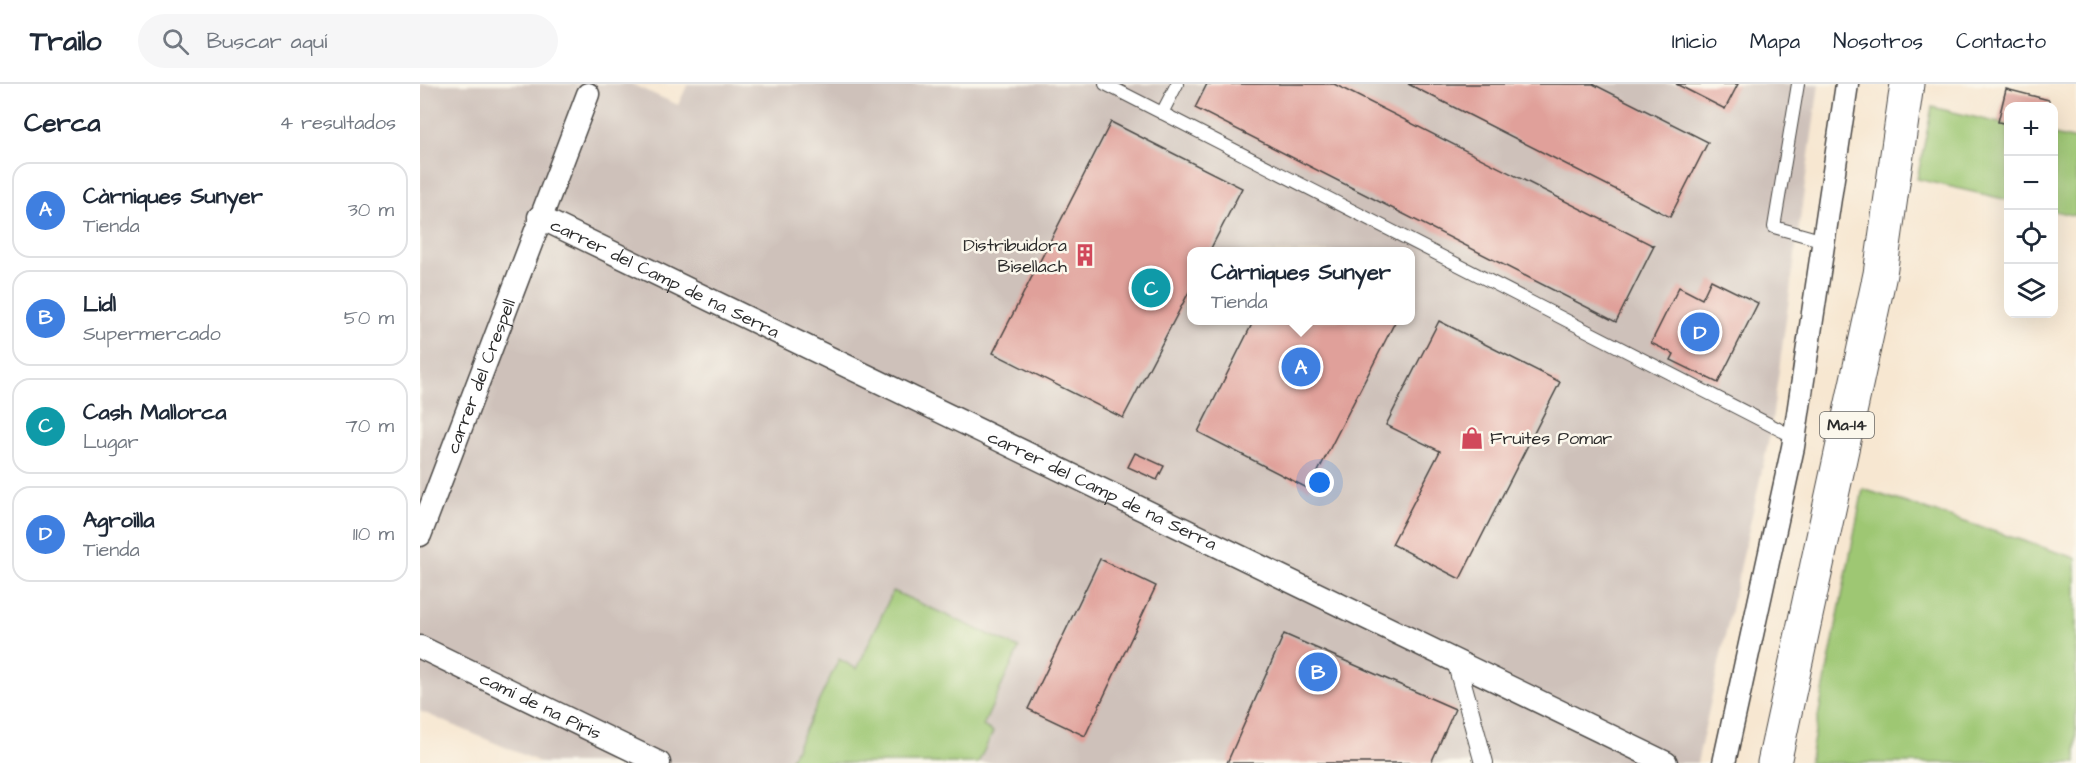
<!DOCTYPE html>
<html lang="es">
<head>
<meta charset="utf-8">
<style>
  :root { --surface:#fff; --page:#f6f6f7; --text:#1f2937; --muted:#747a83; --line:#e0e1e3; --accent:#d93025 }
  body { margin:0; font-family:"Architects Daughter",sans-serif; background:var(--page); color:var(--text) }
  .controls { position:absolute; right:18px; top:18px; display:grid; overflow:hidden; border-radius:12px; box-shadow:0 6px 24px #0002 }
  .controls button { width:54px; height:54px; display:grid; place-items:center; padding:0; border:0; border-bottom:2px solid var(--line); background:var(--surface); color:var(--text); font:30px sans-serif }
  .you { position:absolute; left:900px; top:399px; width:21px; height:21px; margin:-15px; border:4px solid #fff; border-radius:50%; background:#1a73e8; box-shadow:0 0 0 9px #1a73e833 }
  .badge { display:grid; place-items:center; width:39px; height:39px; border-radius:50%; background:var(--accent); color:#fff; font-size:20px; font-weight:700 }
  .pin { position:absolute; translate:-50% -50%; border:3px solid #fff; box-shadow:0 2px 6px #0006 }
  .popup { position:absolute; left:767px; top:163px; width:228px; height:78px; box-sizing:border-box; display:grid; place-content:center; border-radius:12px; background:var(--surface); filter:drop-shadow(0 2px 4px #0005); font-size:20px; white-space:nowrap; color:var(--muted) }
  .popup b { font-size:22px; color:var(--text) }
  .popup::after { content:''; position:absolute; left:50%; top:100%; margin-left:-12px; border:12px solid transparent; border-top-color:var(--surface) }
  .list { margin:0; padding:0; list-style:none }
  h2 { display:flex; justify-content:space-between; align-items:center; height:78px; margin:0; padding:0 24px; font-size:26px }
  h2 small { font-size:20px; font-weight:400; color:var(--muted) }
  .list li { display:grid; grid-template-columns:39px 1fr auto; gap:18px; align-items:center; box-sizing:border-box; height:96px; margin:0 12px 12px; padding:0 12px; border:2px solid var(--line); border-radius:18px }
  .list b { display:block; font-size:22px; white-space:nowrap }
  .list p { margin:0; font-size:20px; white-space:nowrap; color:var(--muted) }
  .list em { font-size:20px; font-style:normal; color:var(--muted) }
  .icon { flex:none; width:33px; height:33px; fill:none; stroke:currentColor; stroke-width:2; stroke-linecap:round; stroke-linejoin:round }
  .map { position:relative; flex:none; width:1656px; height:679px; overflow:hidden }
  header { display:flex; align-items:center; gap:36px; box-sizing:border-box; height:84px; padding:0 30px; background:var(--surface); border-bottom:2px solid var(--line) }
  header strong { font-size:28px }
  nav { display:flex; gap:33px; margin-inline-start:auto; font-size:21px }
  .search { width:420px; height:54px; background:var(--page); display:flex; align-items:center; gap:15px; box-sizing:border-box; padding:0 21px; border-radius:33px; color:var(--muted); font-size:22px }
  main { display:flex }
  aside { flex:1; background:var(--surface) }
  .map>svg:first-child { display:block }
  .industrial { fill:#cec1ba; fill-rule:evenodd }
  .green { fill:#9ec773; stroke:#64794f; stroke-width:1.5 }
  .building { fill:#e0a09a }
  .lines { fill:none; stroke-linecap:round; stroke-linejoin:round }
  .service-casing { stroke:#4a4744; stroke-width:14 }
  .pedestrian-casing { stroke:#4a4744; stroke-width:20 }
  .minor-casing { stroke:#4a4744; stroke-width:25 }
  .primary-casing { stroke:#4a4744; stroke-width:35 }
  .service { stroke:#fff; stroke-width:12 }
  .pedestrian { stroke:#fff; stroke-width:18 }
  .minor { stroke:#fff; stroke-width:22 }
  .primary { stroke:#fff; stroke-width:33 }
  .labels { text-anchor:middle; dominant-baseline:central; stroke-width:5; stroke-linejoin:round; paint-order:stroke }
  .shield { fill:#fbf7ec; stroke:#696865; stroke-width:1.5 }
  .shield-label { font-size:16px; font-weight:bold; fill:#2b2b2b }
  .poi-label { font-size:18px; fill:#2b2b2b; stroke:#fbf7ec; text-anchor:end }
  .street-label { font-size:18px; fill:#2b2b2b; stroke:#fbf7ec }
</style>
</head>
<body>
<header>
<strong>Trailo</strong>
<div class="search"><svg class="icon" aria-label="search" viewBox="0 0 24 24"><circle cx="10" cy="10" r="6"/><path d="M15 15l6 6"/></svg>Buscar aquí</div>
<nav><a>Inicio</a><a>Mapa</a><a>Nosotros</a><a>Contacto</a></nav>
</header>
<main>
<aside>
<h2>Cerca<small>4 resultados</small></h2>
<ul class="list">
<li><span class="badge" style="background:#3f7fe0">A</span><div><b>Càrniques Sunyer</b><p>Tienda</p></div><em>30 m</em></li>
<li><span class="badge" style="background:#3f7fe0">B</span><div><b>Lidl</b><p>Supermercado</p></div><em>50 m</em></li>
<li><span class="badge" style="background:#0f9aa8">C</span><div><b>Cash Mallorca</b><p>Lugar</p></div><em>70 m</em></li>
<li><span class="badge" style="background:#3f7fe0">D</span><div><b>Agroilla</b><p>Tienda</p></div><em>110 m</em></li>
</ul>
</aside>
<div class="map">
<svg width="1656" height="679" viewBox="0 0 1656 679">
  <rect width="100%" height="100%" fill="#fbf7ec"/>
  <filter id="ink" filterUnits="userSpaceOnUse"><feTurbulence type="fractalNoise" baseFrequency=".0167" numOctaves="2"/><feDisplacementMap in="SourceGraphic" scale="12" xChannelSelector="R" yChannelSelector="G"/><feConvolveMatrix kernelMatrix="1 2 1 2 8 2 1 2 1" color-interpolation-filters="sRGB"/></filter>
  <filter id="wash" filterUnits="userSpaceOnUse"><feTurbulence type="fractalNoise" baseFrequency=".008" numOctaves="4" result="noise"/><feDisplacementMap in="SourceGraphic" scale="24" xChannelSelector="R" yChannelSelector="G"/><feGaussianBlur stdDeviation="1.35" result="paint"/><feColorMatrix in="noise" values="0 0 0 0 0 0 0 0 0 0 0 0 0 0 0 0 0 1.4 0 .05"/><feComposite in="paint" operator="in"/></filter>
  <g filter="url(#wash)">
    <rect width="100%" height="100%" fill="#f7e7d1"/>
    <!-- industrial -->
    <path class="industrial" d="M0,0h211l47,21 10,-21h1131l-49,350 -73,329h-1155l-122,-52zM772,168h218v68h-218z"/>
    <!-- green -->
    <g class="green">
      <path d="M1512,23l76,18v75l-91,-21z"/>
      <path d="M1634,51l22,5v76l-22,-5z"/>
      <path d="M1443,405l213,69v205h-267z"/>
      <path d="M473,507l126,57 -36,78 10,6 -15,31h-189l50,-104 18,10z"/>
    </g>
    <g id="blocks">
      <!-- building -->
      <g class="building">
        <path d="M787,0h127l320,162 -38,76 -421,-214z"/>
        <path d="M988,0h185l115,58 -38,75z"/>
        <path d="M1256,0h62l-13,25z"/>
        <path d="M1586,5l43,11 -1,6h-40v18l-10,-2z"/>
        <path d="M691,38l131,66 -33,64h-17v34l-69,132 -130,-65z"/>
        <path d="M1291,196l47,23 -40,80 -47,-23 3,-6 -23,-11 28,-56 23,12z"/>
        <path d="M834,236h142l-87,169 -111,-57z"/>
        <path d="M1019,237l121,61 -100,197 -68,-35 48,-93 -54,-26z"/>
        <path d="M715,369l29,13 -7,14 -29,-13z"/>
        <path d="M680,475l56,27 -71,150 -57,-27z"/>
        <path d="M864,550l171,75 -24,54h-204z"/>
      </g>
    </g>
  </g>
  <g filter="url(#ink)">
    <use href="#blocks" fill-opacity="0" stroke="#4a4744" stroke-width="1.5"/>
    <g class="lines">
      <!-- service casing -->
      <g class="service-casing">
        <g id="service">
          <path d="M685,0l57,29"/>
          <path d="M757,0l-15,29 632,324"/>
          <path d="M1378,0l-24,143 50,14"/>
        </g>
      </g>
      <!-- pedestrian casing -->
      <g class="pedestrian-casing">
        <path id="pedestrian" d="M1036,577l28,102"/>
      </g>
      <!-- minor casing -->
      <g class="minor-casing">
        <g id="minor">
          <path id="s1" d="M119,133l1127,546"/>
          <path id="s2" d="M0,451l168,-441"/>
          <path id="s3" d="M0,563l239,116"/>
          <path d="M1304,679l69,-316 54,-363"/>
        </g>
      </g>
      <!-- primary casing -->
      <g class="primary-casing">
        <path id="primary" d="M1354,679l106,-489 27,-190"/>
      </g>
      <!-- service -->
      <use href="#service" class="service"/>
      <!-- pedestrian -->
      <use href="#pedestrian" class="pedestrian"/>
      <!-- minor -->
      <use href="#minor" class="minor"/>
      <!-- primary -->
      <use href="#primary" class="primary"/>
    </g>
  </g>
  <!-- icons -->
  <defs>
    <g id="building-bare" transform="scale(1.8)"><path d="M-4-6H4V6H1V3H-1V6H-4ZM-2.5-4.3h1.7v1.8h-1.7ZM.8-4.3h1.7v1.8H.8ZM-2.5-1h1.7V.8h-1.7ZM.8-1h1.7V.8H.8Z" fill="#d1495b" stroke="#fbf7ec" stroke-width="2.5" paint-order="stroke"/></g>
    <g id="shop-bare" transform="scale(1.8)"><path d="M-5-2.5h2.3a2.7 3.5 0 0 1 5.4 0H5L5.5 6h-11ZM-1.5-2.5h3a1.5 2.3 0 0 0-3 0Z" fill="#d1495b" stroke="#fbf7ec" stroke-width="2.5" paint-order="stroke"/></g>
  </defs>
  <g fill-rule="evenodd">
    <use href="#building-bare" x="665" y="171"/>
    <use href="#shop-bare" x="1052" y="354"/>
  </g>
  <g class="labels">
    <!-- shield labels -->
    <rect class="shield" x="1400" y="328" width="54" height="26" rx="4.5"/>
    <g class="shield-label">
      <text x="1427" y="341">Ma-14</text>
    </g>
    <!-- poi labels -->
    <g class="poi-label">
      <text x="647" y="161">Distribuidora<tspan x="647" dy="21">Bisellach</tspan></text>
      <text x="1070" y="354" text-anchor="start">Fruites Pomar</text>
    </g>
    <!-- street labels -->
    <g class="street-label">
      <text stroke="none"><textPath href="#s1" startOffset="140">carrer del Camp de na Serra</textPath></text>
      <text stroke="none"><textPath href="#s2" startOffset="170">carrer del Crespell</textPath></text>
      <text stroke="none"><textPath href="#s1" startOffset="626">carrer del Camp de na Serra</textPath></text>
      <text stroke="none"><textPath href="#s3" startOffset="134">camí de na Piris</textPath></text>
    </g>
  </g>
</svg>
<div class="controls">
<button>+</button>
<button>−</button>
<button><svg class="icon" aria-label="locate" viewBox="0 0 24 24"><circle cx="12" cy="12" r="6"/><path d="M12 2v4M12 18v4M2 12h4M18 12h4"/></svg></button>
<button><svg class="icon" aria-label="layers" viewBox="0 0 24 24"><path d="M12 4l9 5-9 5-9-5zM3 14l9 5 9-5"/></svg></button>
</div>
<div class="you"></div>
<div class="pin badge" style="left:881px;top:283px;background:#3f7fe0">A</div>
<div class="popup"><b>Càrniques Sunyer</b>Tienda</div>
<div class="pin badge" style="left:898px;top:588px;background:#3f7fe0">B</div>
<div class="pin badge" style="left:731px;top:204px;background:#0f9aa8">C</div>
<div class="pin badge" style="left:1280px;top:248px;background:#3f7fe0">D</div>
</div>
</main>
</body>
</html>
